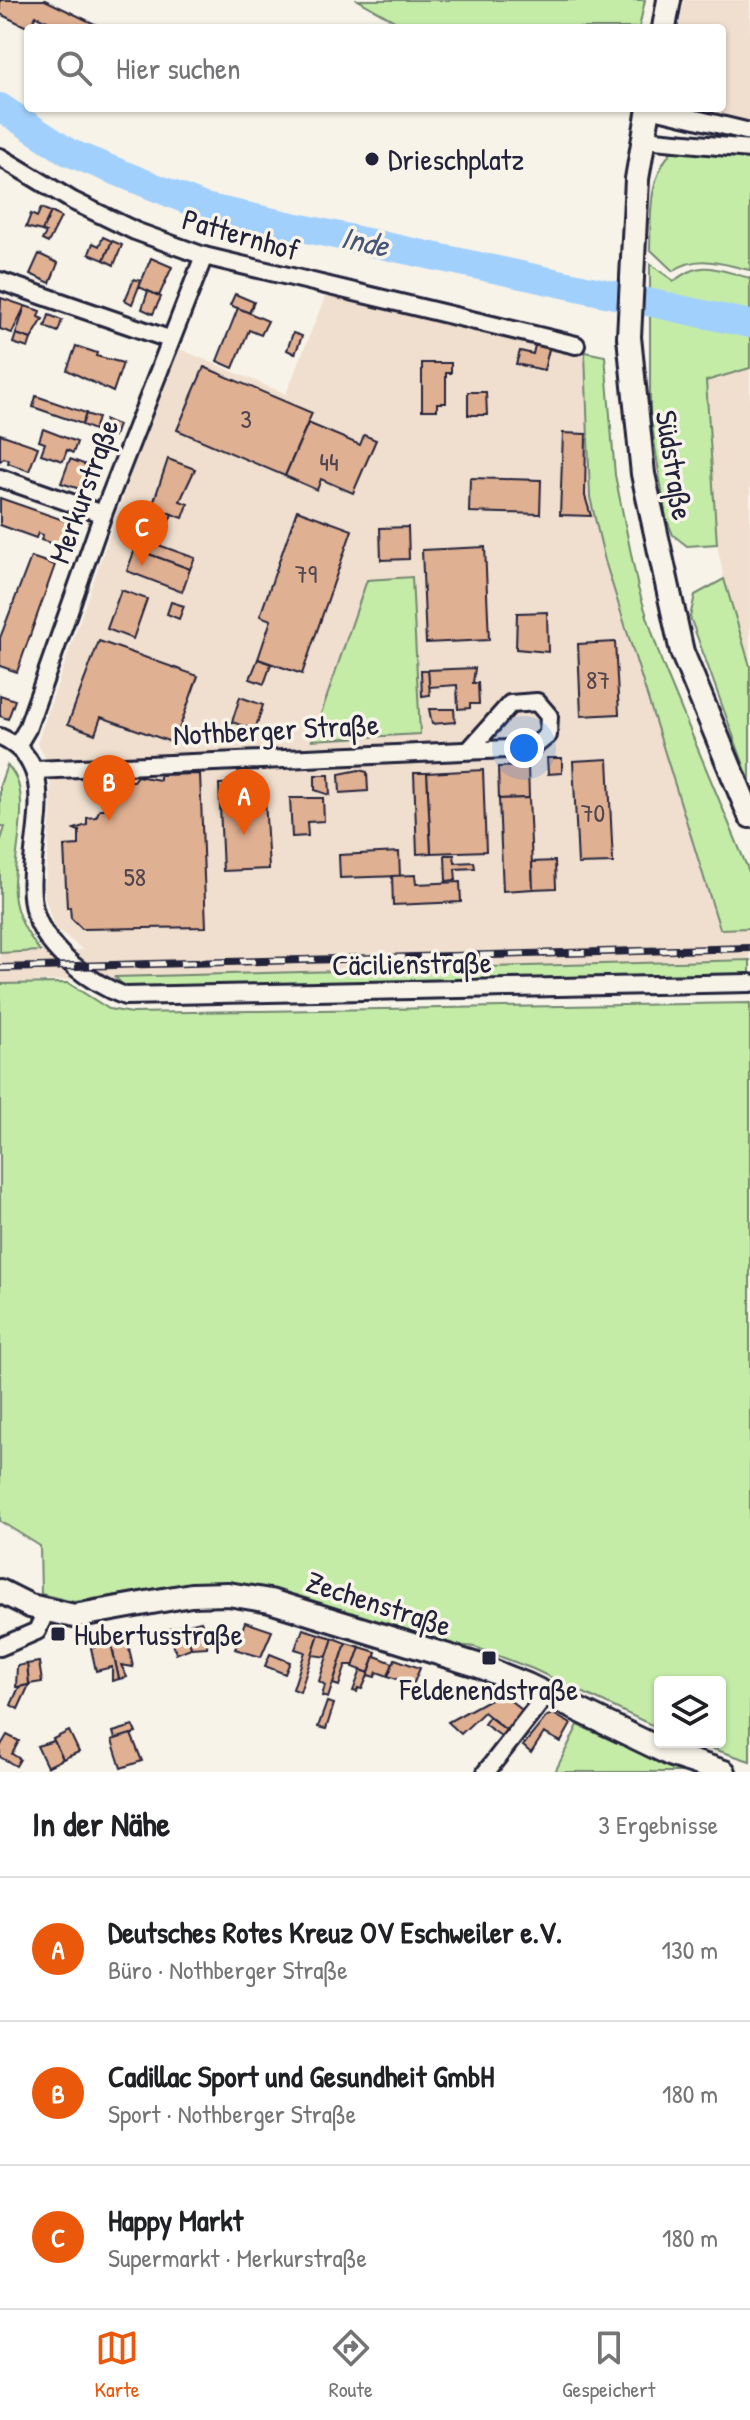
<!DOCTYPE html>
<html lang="de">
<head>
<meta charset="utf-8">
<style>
  :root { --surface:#fff; --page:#f6f6f6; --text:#202124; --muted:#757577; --line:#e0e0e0; --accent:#ea580c }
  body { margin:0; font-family:"Patrick Hand",sans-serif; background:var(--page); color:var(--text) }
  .controls { position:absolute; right:24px; bottom:24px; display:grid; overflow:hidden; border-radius:8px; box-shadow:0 2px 6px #0004 }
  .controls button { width:72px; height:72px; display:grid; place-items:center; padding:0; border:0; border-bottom:2px solid var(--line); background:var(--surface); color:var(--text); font:40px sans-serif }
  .you { position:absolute; left:524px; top:748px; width:28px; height:28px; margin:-20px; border:6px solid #fff; border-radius:50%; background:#1a73e8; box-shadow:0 0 0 12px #1a73e833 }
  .badge { display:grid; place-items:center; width:52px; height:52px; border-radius:50%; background:var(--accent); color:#fff; font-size:26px; font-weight:700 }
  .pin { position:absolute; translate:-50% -66px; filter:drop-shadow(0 2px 4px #0008) }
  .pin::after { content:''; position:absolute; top:42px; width:28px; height:24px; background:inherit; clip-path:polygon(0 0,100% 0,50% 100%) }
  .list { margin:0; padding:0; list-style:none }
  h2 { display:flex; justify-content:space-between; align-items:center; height:104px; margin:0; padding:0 32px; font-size:34px }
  h2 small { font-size:26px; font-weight:400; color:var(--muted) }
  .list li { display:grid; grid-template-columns:52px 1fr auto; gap:24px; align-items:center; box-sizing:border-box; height:144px; padding:0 32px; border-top:2px solid var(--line) }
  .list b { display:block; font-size:30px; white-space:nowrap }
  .list p { margin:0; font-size:26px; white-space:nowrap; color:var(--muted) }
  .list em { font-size:26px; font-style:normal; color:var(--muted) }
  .icon { flex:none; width:44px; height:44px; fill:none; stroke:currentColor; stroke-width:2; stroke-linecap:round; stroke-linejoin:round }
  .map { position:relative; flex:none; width:750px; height:1772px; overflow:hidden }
  .search { position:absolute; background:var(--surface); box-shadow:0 2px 6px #0004; left:24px; right:24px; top:24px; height:88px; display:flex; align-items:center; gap:20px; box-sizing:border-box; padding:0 28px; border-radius:8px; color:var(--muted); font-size:30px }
  .sheet { height:536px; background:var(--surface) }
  nav { display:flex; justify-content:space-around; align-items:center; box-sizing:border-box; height:112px; border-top:2px solid var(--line); background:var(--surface); font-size:22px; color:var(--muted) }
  nav a { display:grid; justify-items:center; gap:4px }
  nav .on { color:var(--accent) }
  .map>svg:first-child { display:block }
  .built { fill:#f0dfce }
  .green { fill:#c4eca7; stroke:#738771; stroke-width:2 }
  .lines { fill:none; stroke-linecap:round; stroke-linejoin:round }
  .river { stroke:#a2d0fd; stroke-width:28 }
  .building { fill:#e0b092; stroke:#22223b; stroke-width:2 }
  .minor-casing { stroke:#22223b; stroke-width:22 }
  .secondary-casing { stroke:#22223b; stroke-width:28 }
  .minor { stroke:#f7f3e8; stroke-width:16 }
  .secondary { stroke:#f7f3e8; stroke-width:22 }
  .rail-casing { stroke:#22223b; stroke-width:8 }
  .rail { stroke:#f7f3e8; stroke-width:5; stroke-dasharray:15; stroke-linecap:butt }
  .poi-dot { fill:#22223b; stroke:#f7f3e8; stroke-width:3 }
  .labels { text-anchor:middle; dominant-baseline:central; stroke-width:7; stroke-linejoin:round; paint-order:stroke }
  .number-label { font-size:26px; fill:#524651 }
  .poi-label { font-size:30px; fill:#22223b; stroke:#f7f3e8; text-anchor:start }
  .street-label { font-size:30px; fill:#22223b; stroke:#f7f3e8 }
  .water-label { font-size:32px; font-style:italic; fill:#485675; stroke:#f7f3e8 }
</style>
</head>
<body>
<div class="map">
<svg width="750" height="1772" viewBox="0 0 750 1772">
  <rect width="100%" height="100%" fill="#f7f3e8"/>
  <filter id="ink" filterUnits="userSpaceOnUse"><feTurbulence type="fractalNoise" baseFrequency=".0125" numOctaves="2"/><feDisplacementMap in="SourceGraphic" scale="16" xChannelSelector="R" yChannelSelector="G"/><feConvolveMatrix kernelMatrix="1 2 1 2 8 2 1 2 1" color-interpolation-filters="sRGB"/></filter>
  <g filter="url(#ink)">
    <!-- built -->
    <g class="built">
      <path d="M684,0h66v121l-60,-13h32v-80h-43z"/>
      <path d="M327,292l151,38 107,22 5,145 15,64 115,368 30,-1v32l-635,17 -115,7v-31l83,-3 -29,-23 -10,-32 7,-84 -1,-45 -13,-23 138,-396 111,47z"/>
      <path d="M750,368v298l-26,-87 -7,-35 -11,-163z"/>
    </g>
    <!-- green -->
    <g class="green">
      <path d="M358,0h287l-6,28h-232z"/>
      <path d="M693,150l57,3v117c-28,-6 -52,-17 -77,1l-23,-22c1,-35 -2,-69 21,-97z"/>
      <path d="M650,264l24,17c28,-23 44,-11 76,-3v90l-44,13 11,163 -30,2 -14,-11 -7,-17 -16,-104z"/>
      <path d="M585,352l20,4 10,119 23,113 24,75 88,211v54l-30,1 -115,-368 -15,-64z"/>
      <path d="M412,577l8,157 -108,6 55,-160z"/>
      <path d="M724,579l26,87v116l-60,-165 5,-22z"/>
      <path d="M7,765c29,26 4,94 7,129 2,22 13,40 26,57l-40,2v-110l5,-16 -5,-2v-40z"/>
      <path d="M750,960v16l-622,14 -13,-13z"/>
      <path d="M68,983l41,26 23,4 618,-10v758l-58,-19h28v-60h-60v47l-127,-60 -58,-22 -38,-4 -165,-52 -42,-9 -40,1 -116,19 -33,-8 -1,-48 -40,-25v-537z"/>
      <path d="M578,1725l104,47h-127z"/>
    </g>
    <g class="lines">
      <!-- river -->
      <path class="river" d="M0,107l68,45 136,55 546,117"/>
    </g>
    <!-- building -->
    <g class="building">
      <path d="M0,0h45l58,28h-49l2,-3 -20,-9 -7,12 -29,-14z"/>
      <path d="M41,208l10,4 -9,19 -16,-4 5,-13 6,3z"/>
      <path d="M51,212l10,5 -13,26 -6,-3 4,-7 -4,-2z"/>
      <path d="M103,237l9,4 -8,19 -15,-6 4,-11 6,3z"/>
      <path d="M112,241l10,4 -8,20 -10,-5z"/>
      <path d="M39,254l19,9 -8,20 -20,-9z"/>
      <path d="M151,258l21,9 -13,29 -20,-9z"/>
      <path d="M134,279l7,2 -9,23 -7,-4z"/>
      <path d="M148,291l13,6 -8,17 -11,-5z"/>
      <path d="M235,294l19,8 -5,11 -19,-8z"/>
      <path d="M1,298l24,8 -13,27 -12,-4z"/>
      <path d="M25,306l15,5 -2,6 5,2 -12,20 -15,-5z"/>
      <path d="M238,308l30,13 -7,14 -12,-5 -16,38 -16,-7z"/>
      <path d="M49,315l13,5 -4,12 -13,-5z"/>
      <path d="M293,333l9,3 -7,18 -8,-4z"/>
      <path d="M16,334l15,5 -3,9 -15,-5z"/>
      <path d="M536,341l14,4 -6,25 -28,-6 4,-13 13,3z"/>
      <path d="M76,346l21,7 -1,3 27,7 -10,29 -46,-22z"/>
      <path d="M422,363h29v10h-5v30h-9v7h-15z"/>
      <path d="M204,367l108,46 -27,63 -108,-46z"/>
      <path d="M468,392h18l1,23h-19z"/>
      <path d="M36,396l50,17 -4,11 -49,-17z"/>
      <path d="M86,414l12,4 -4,12 -12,-5z"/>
      <path d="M105,420l13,5 -4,11 -13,-4z"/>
      <path d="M308,423l52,22 4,-10 12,5 -23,53 -32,-14 -4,11 -32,-14z"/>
      <path d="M43,429l34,13 -4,11 -6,-3 -4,11 -22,-7 4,-11 -6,-2z"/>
      <path d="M563,433l23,1 -1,62 6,20 -31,-1z"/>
      <path d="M0,434l38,13 -9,24 -21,-8 1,-3 -5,-2 -4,3z"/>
      <path d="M70,459l22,8 -4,8 7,2 -4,12 -6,-3 -2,4 -22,-7z"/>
      <path d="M168,459l27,10 -15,32 8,3 -5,14 -31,-11z"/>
      <path d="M470,478l71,2 -1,34 -71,-2z"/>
      <path d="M0,498l72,25 -9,24 -22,-7 2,-5 -5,-2 -2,5 -36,-13z"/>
      <path d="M156,508l16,6 -5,12 -16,-3z"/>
      <path d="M297,510l55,20 -50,144 -44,-15 13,-39 -11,-4z"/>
      <path d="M151,523l16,3 -7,19 -15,-5z"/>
      <path d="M408,527l1,32 -28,1 -1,-32z"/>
      <path d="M139,538l56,20 -5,11 -55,-20z"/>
      <path d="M485,547l4,93 -63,3 -4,-93z"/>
      <path d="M135,549l55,20 -8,23 -55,-21z"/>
      <path d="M31,557l24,8 -38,107 -17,-6v-28z"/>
      <path d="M121,590l26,9 -14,40 -26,-10z"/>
      <path d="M171,602l13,4 -5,13 -12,-5z"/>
      <path d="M547,612l1,40 -32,-3 1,-36z"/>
      <path d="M99,641l99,35 -24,67 -73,-26 -6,17 -27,-10z"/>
      <path d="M615,642l4,72 -38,2 -3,-72z"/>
      <path d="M258,659l13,5 -7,20 -14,-5z"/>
      <path d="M475,668l-2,15h5l1,21h-9v4l-12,1 -1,-24 -28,2 -1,-17z"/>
      <path d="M421,670h7l2,25 -8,1z"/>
      <path d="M0,695l15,5 -7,19 -8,-3z"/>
      <path d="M240,697l23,8 -8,25 -23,-8z"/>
      <path d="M429,709h25l1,13 -23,2z"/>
      <path d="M547,758h15v15l-14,1z"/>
      <path d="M608,759l5,104 -35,1 -5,-103z"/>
      <path d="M528,766l1,32 -30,1 -1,-32z"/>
      <path d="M359,770l8,2 1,19 -28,2 -1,-19z"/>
      <path d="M483,770l3,81 -55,2 -4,-80z"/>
      <path d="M414,773h13l4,80 -14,1z"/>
      <path d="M200,774l6,153 -124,2 -11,-11 -1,-11 -3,1 -3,-62 15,-1v-14l-5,-2 13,-4v-7l9,-1 4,-8h4v-8l6,-1v-6l9,-5 4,-8h10l4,-5 23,4v-5z"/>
      <path d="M315,775h14l1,20 -15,-5z"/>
      <path d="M252,783l1,17 12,-1 4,70 -46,2 -4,-87z"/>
      <path d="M290,798h33l1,23 -17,1 1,14 -16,1z"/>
      <path d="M529,798l4,91 -30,2 -4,-92z"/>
      <path d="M399,852l1,24 -60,2 -1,-23z"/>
      <path d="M445,855h9l1,8 19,-1 1,6 -20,1 1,11 -10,1z"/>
      <path d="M555,861l1,27 -23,1 -1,-27z"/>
      <path d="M415,875l1,9 44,-2 1,20 -68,3 -1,-29z"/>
      <path d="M201,1621l7,15 -1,11 -16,1 -6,-23z"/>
      <path d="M245,1622l27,9 -11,26 -26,-8z"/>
      <path d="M185,1625l6,23 -15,6 -7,-25z"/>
      <path d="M303,1629l16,5 -19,58 -7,-3 12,-37 -10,-3z"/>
      <path d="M319,1634l14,4 -6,19 -15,-2z"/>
      <path d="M333,1638l13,5 -18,55 -6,-2 3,-11 -6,-4z"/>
      <path d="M127,1639l6,28 -12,-2 6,12 -8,2 -8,-36z"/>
      <path d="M111,1643l8,36 -7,2v-14l-16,4 -5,-23z"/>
      <path d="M346,1643l14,4 -6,18h-8l-7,21 -6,-2z"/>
      <path d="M360,1647l16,5 -7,21 -16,-6z"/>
      <path d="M270,1654l20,8 -5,12 -20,-8z"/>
      <path d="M375,1656l18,7 -5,13 -11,-4 -2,5 -7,-2z"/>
      <path d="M395,1659l25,9 -7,17 -25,-9z"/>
      <path d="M39,1662l3,20 -13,2 -2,-20z"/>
      <path d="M27,1664l2,21 -13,2 1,-21z"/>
      <path d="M361,1670l8,3 -7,16 -4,-1 -1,4 -4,-1z"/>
      <path d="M29,1685l-11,24 -7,-4 8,-18z"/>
      <path d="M501,1693l21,17 -16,20 -22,-18 -23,22 -13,-12z"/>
      <path d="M327,1702l7,2 -8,25 -8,-2z"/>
      <path d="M553,1714l18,10 -10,18 -17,-9 -13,20 -8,-7 24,-30z"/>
      <path d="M489,1717l17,13 -5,6 -17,-12z"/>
      <path d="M133,1726l3,7 -21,6 -2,-7z"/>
      <path d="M69,1731l10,21 -16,7 -10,-20z"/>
      <path d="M131,1734l11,27 -21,7 -9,-28z"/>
      <path d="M7,1735l12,6 -7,13 8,5 -4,7 -16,-9v-10z"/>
      <path d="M54,1741l9,18 -16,8 -10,-21z"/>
    </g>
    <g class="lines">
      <!-- minor casing -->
      <g class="minor-casing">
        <g id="minor">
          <path d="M650,108l100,24"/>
          <path d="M644,139l106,10"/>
          <path d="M0,157l73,44 62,30 69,25 372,89"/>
          <path d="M0,281l169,58"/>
          <path d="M0,478l103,36"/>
          <path d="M0,737c73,31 16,123 36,179 13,36 54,67 89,80l625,-13"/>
          <path d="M17,746l10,-17 76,-215 101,-258"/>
          <path d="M35,770l497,-22 16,-13 1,-19 -12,-14 -27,2 -39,44"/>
          <path d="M0,1647l37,-16 9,-20"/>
          <path d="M486,1772l60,-77"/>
        </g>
      </g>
      <!-- secondary casing -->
      <g class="secondary-casing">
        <g id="secondary">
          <path d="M664,28l5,-28"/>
          <path d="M649,108l-12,71 -8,158 14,137 39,178 68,164"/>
          <path d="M0,1591l30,15 44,10 117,-21 37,-1 42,7 207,64 50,20 145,70 52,17"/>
        </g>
      </g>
      <!-- minor -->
      <use href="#minor" class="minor"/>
      <!-- secondary -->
      <use href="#secondary" class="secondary"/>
      <!-- rail casing -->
      <g class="rail-casing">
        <path id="rail" d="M0,968l750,-20"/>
      </g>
      <!-- rail -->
      <use href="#rail" class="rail"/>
    </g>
  </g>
  <!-- markers -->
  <g class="poi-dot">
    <circle cx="372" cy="159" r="8"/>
    <rect x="50" y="1626" width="16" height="16" rx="4"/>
    <rect x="481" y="1650" width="16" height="16" rx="4"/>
  </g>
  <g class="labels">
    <!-- number labels -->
    <g class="number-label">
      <text x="246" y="418">3</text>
      <text x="329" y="461">44</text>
      <text x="306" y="573">79</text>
      <text x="598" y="679">87</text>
      <text x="593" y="812">70</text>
      <text x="135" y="876">58</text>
    </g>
    <!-- poi labels -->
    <g class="poi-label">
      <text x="388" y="159">Drieschplatz</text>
      <text x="74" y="1634">Hubertusstraße</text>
      <text x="489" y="1689" text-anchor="middle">Feldenendstraße</text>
    </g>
    <!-- street labels -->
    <g class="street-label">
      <text transform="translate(241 234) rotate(16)">Patternhof</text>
      <text transform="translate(675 465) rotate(81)">Südstraße</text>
      <text transform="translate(83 491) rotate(-70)">Merkurstraße</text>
      <text transform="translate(276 729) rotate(-3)">Nothberger Straße</text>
      <text transform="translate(412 963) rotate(-1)">Cäcilienstraße</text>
      <text transform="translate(379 1603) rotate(18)">Zechenstraße</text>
    </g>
    <!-- water labels -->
    <g class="water-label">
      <text transform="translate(365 241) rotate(12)">Inde</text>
    </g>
  </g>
</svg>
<div class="controls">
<button><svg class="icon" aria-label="layers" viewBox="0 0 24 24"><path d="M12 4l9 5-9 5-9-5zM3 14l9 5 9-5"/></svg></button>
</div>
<div class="you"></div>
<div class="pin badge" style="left:244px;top:835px">A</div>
<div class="pin badge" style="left:109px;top:821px">B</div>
<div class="pin badge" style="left:142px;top:566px">C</div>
<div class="search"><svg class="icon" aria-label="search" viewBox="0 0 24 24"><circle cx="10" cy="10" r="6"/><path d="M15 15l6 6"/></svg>Hier suchen</div>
</div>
<section class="sheet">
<h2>In der Nähe<small>3 Ergebnisse</small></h2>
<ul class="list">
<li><span class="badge">A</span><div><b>Deutsches Rotes Kreuz OV Eschweiler e.V.</b><p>Büro · Nothberger Straße</p></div><em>130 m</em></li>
<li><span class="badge">B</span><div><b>Cadillac Sport und Gesundheit GmbH</b><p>Sport · Nothberger Straße</p></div><em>180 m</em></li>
<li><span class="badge">C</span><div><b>Happy Markt</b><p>Supermarkt · Merkurstraße</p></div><em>180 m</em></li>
</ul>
</section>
<nav>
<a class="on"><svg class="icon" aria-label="map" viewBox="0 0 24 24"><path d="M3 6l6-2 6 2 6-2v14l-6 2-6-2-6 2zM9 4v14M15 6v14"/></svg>Karte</a>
<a><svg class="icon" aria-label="directions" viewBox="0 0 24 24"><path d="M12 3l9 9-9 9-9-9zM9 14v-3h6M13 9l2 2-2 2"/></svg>Route</a>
<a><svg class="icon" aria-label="saved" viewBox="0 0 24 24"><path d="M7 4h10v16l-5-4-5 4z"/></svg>Gespeichert</a>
</nav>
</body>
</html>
